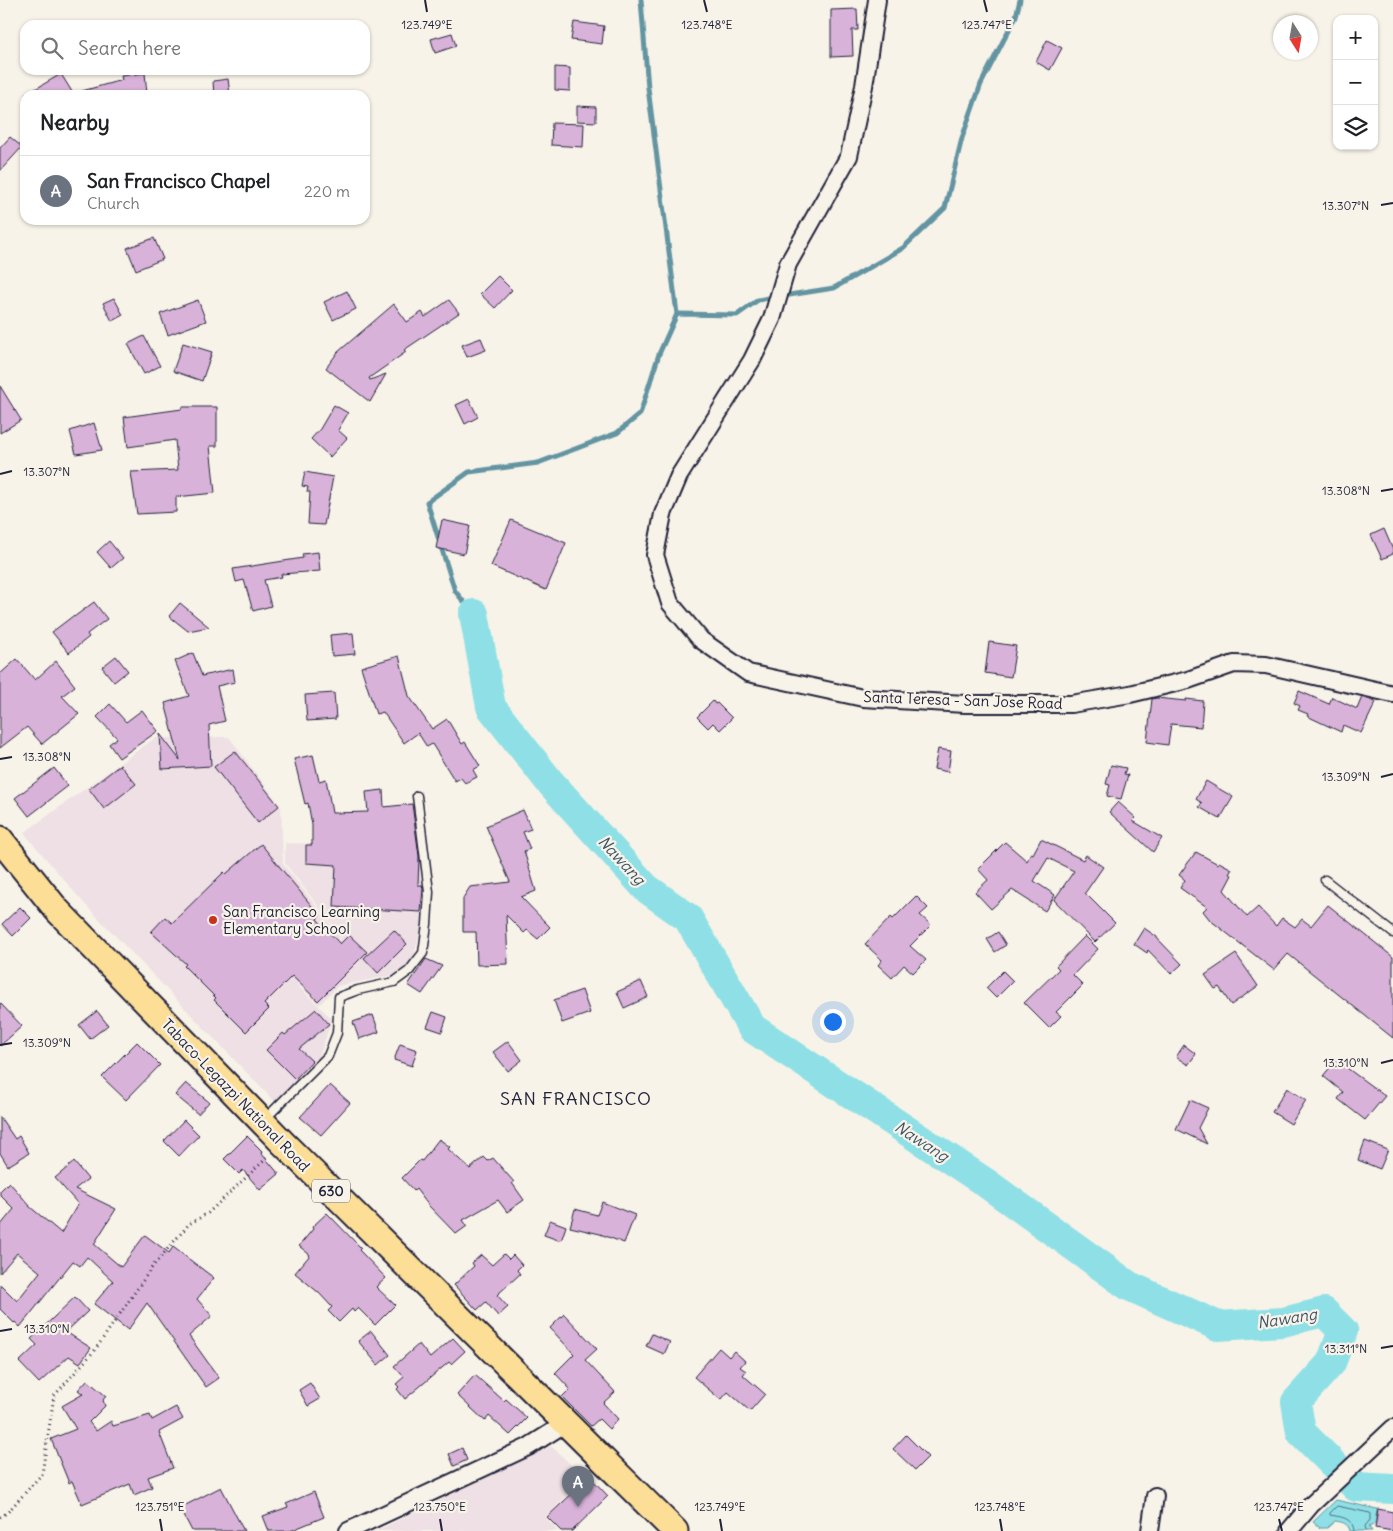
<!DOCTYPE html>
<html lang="en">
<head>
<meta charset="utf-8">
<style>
  :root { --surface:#fff; --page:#f2f2f2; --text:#202124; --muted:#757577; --line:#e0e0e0; --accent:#1a73e8 }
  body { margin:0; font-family:Delius,sans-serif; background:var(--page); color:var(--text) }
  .controls { position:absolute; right:15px; top:15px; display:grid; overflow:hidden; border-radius:10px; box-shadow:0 1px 4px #0004 }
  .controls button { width:45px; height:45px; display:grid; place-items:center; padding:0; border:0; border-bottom:1px solid var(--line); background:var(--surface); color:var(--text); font:25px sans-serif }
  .compass { position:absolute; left:1273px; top:15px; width:45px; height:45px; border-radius:50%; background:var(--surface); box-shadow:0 1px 4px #0004; rotate:169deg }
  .you { position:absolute; left:832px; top:1021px; width:18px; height:18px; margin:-12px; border:4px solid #fff; border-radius:50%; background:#1a73e8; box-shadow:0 0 0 8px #1a73e833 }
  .badge { display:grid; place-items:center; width:32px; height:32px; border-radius:50%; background:var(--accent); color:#fff; font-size:16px; font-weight:700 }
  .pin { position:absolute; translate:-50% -41px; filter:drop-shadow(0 1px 2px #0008) }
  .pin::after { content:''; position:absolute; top:26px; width:18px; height:15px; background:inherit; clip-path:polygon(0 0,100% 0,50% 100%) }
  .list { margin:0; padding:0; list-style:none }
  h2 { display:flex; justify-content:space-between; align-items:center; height:65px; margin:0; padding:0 20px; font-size:21px }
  h2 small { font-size:16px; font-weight:400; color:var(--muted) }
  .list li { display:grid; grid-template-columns:32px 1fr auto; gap:15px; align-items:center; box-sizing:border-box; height:70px; padding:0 20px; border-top:1px solid var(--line) }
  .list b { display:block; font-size:19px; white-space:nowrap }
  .list p { margin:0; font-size:16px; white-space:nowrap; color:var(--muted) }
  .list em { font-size:16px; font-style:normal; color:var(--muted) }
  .icon { flex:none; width:28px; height:28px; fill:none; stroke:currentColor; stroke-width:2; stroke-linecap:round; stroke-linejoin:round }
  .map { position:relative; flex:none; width:1393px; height:1531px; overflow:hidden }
  .search { position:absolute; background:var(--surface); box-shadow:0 1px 4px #0004; left:20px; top:20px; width:350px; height:55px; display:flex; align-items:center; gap:12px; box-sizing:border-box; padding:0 18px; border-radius:15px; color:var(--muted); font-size:19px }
  .panel { position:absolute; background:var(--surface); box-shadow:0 1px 4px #0004; left:20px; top:90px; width:350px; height:135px; border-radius:15px }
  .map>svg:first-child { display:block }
  .built { fill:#eee0e4 }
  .water { fill:#8fe0e6; stroke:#6394a2 }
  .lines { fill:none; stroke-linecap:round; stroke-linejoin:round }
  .shore { stroke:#4e6e7f; stroke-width:1 }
  .stream { stroke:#6394a2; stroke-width:5 }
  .river { stroke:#8fe0e6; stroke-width:30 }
  .building { fill:#d9b2da; stroke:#22223b }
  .service-casing { stroke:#22223b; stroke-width:11 }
  .minor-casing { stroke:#22223b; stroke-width:20 }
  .primary-casing { stroke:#22223b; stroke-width:29 }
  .path { stroke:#22223b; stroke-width:3; stroke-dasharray:1 4; stroke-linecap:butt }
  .service { stroke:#f7f3e8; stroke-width:8 }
  .minor { stroke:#f7f3e8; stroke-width:16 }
  .primary { stroke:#fdde96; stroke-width:25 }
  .ticks { fill:none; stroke:#22223b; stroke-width:2 }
  .poi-dot { fill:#c8321e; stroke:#f7f3e8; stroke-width:2 }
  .labels { text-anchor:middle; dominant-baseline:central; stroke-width:4.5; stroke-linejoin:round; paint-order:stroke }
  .shield { fill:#f7f3e8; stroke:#62616f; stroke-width:1 }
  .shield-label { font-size:14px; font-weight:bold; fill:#22223b }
  .street-label { font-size:15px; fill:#22223b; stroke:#f7f3e8 }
  .poi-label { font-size:15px; fill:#22223b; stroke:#f7f3e8; text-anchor:start }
  .water-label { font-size:16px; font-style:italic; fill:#3d5266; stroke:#f7f3e8 }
  .quarter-label { font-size:18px; letter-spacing:1px; fill:#22223b; stroke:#f7f3e8 }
  .ticks-label { font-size:12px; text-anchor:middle; fill:#22223b; stroke:#f7f3e8; stroke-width:4.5; stroke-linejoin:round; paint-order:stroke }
</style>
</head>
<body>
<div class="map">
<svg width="1393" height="1531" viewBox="0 0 1393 1531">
  <rect width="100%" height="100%" fill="#f7f3e8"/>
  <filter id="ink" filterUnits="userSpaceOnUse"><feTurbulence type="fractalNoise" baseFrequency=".02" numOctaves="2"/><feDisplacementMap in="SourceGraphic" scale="10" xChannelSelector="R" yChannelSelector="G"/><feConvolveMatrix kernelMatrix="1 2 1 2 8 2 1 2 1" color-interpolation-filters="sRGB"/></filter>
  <g filter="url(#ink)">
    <!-- built -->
    <g class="built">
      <path d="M229,737l52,70 2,57 58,73 -44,48 35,34 -13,38 -44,45 -192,-200 -59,-69 131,-95z"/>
      <path d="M285,843l84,3 51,-1 4,40 -2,38 -9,37 -15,14 -60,12 -19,19 -20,-21 43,-47 -57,-74z"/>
      <path d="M551,1446l34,32 -40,39 13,14h-182z"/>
    </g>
    <!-- water -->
    <path class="water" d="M1336,1500l41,9 -2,15 -6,3 3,4h-22c-2,-8 -8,-9 -15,-10l-8,7h-7l-7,-6z"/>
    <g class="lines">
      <!-- shore -->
      <path class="shore" d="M1354,1531c-1,-14 -14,-14 -24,-16v-2l7,-7 33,7v7l-5,6 1,5"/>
      <!-- stream -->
      <g class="stream">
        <path d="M641,0l7,88 29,226"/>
        <path d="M783,296l51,-8 69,-40 42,-40 17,-70 19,-54 35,-68 4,-16"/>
        <path d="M474,614l-19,-23 -28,-89 42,-30 69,-9 79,-30 23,-19 19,-60 18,-40 60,1 21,-15 16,-3"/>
      </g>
      <!-- river -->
      <path class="river" d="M474,614l17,93 58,74 97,107 42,30 64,110 234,155 143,103 89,40 65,-4 41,-10 19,19 -12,32 -35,39 5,30 55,55 37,2"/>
    </g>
    <!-- building -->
    <g class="building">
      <path d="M857,9l1,21h-6l1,26 -22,1v-47z"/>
      <path d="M574,22l30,4 -2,18 -31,-4z"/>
      <path d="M452,33l4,13 -21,7 -4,-14z"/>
      <path d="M1047,40l15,8 -12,22 -14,-8z"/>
      <path d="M555,67l15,1v23l-15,-1z"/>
      <path d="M145,73l2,21 -64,1 -1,-4 40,-11 -1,-4z"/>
      <path d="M61,74l13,21h-49z"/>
      <path d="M228,79l2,16h-16l-1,-14z"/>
      <path d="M577,106l19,1v15l-19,-1z"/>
      <path d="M552,123l32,1 -1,23 -32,-2z"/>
      <path d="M10,137l12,10 -22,24v-23z"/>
      <path d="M154,238l9,21 -27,11 -9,-22z"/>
      <path d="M498,276l14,14 -17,18 -15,-14z"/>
      <path d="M347,291l9,18 -23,11 -9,-18z"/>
      <path d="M114,298l9,17 -11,6 -9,-18z"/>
      <path d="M198,300l8,21 -38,14 -8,-21z"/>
      <path d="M449,300l10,13 -55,37 2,2 -37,26 1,2 16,-6 -16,28 -44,-34 12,-16 56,-48 13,18 15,-10 3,5z"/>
      <path d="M144,336l16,30 -16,8 -16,-30z"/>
      <path d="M481,338l5,12 -19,7 -5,-12z"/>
      <path d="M183,343l29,9 -10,29 -29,-10z"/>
      <path d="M0,386l21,34 -21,13z"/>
      <path d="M469,399l9,18 -13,7 -9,-19z"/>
      <path d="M334,405l14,8 -10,17 9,8 -17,19 -19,-18 9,-10z"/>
      <path d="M182,407h35v39h-7l5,47 -39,4v15l-39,2 -6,-42 47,-2 -3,-30 -47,7 -4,-30 58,-8z"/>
      <path d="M94,423l8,27 -26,4 -6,-23z"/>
      <path d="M305,472l28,5 -9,48 -16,-1 2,-32h-3l1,-5 -6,-1z"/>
      <path d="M442,520l28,6 -6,28 -28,-6z"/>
      <path d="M511,520l55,23 -20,47 -55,-24z"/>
      <path d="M1384,529l9,21v4l-11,5 -11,-24z"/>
      <path d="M109,541l14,17 -12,10 -14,-16z"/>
      <path d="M318,552l2,19 -39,3 1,3 -18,3 7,26 -18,5 -9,-31 -8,2 -3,-13 70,-11 -1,-4z"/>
      <path d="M94,602l13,17 -20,15 2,3 -20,16 -17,-21 21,-16 1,1z"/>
      <path d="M180,603l29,24 -21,4 -19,-15z"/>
      <path d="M353,633l2,21 -23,2 -2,-21z"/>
      <path d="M989,642l27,4 -5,31 -26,-4z"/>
      <path d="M193,653l9,23 31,-7 2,13 -18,4 8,35 -16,4 2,41 -49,3 -2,-35 20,26 -15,-57 24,-7 -14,-35z"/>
      <path d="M116,656l12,15 -14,11 -12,-15z"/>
      <path d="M399,656l10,40 23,33 15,-10 15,25 3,-2 15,24 -7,4 4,7 -12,6 -4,-5 -6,3 -23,-37 -5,3 -9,-14 -14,10 -21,-31 -7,2 -15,-47z"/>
      <path d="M17,659l18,21 21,-19 19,25 -13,10 17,18 -37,30 -15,-17 -27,21v-74z"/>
      <path d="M1299,691l30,13 3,-7 25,12 5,-12 14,5 -15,31 -18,-8 -2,7 -34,-16 1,-2 -10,-4 2,-4 -6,-3z"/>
      <path d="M334,693l2,26 -29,2 -2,-26z"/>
      <path d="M1156,698l30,3v-2l17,2 -2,26 -30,-3 -3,21 -21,-3 5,-43z"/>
      <path d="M713,701l2,3 2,-1 15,15 -12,12 -7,-7 -5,5 -11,-11z"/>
      <path d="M110,704l16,18 16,-12 16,21 -39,27 -10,-14 8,-6 -20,-21z"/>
      <path d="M938,749l13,2 -3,21 -14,-3z"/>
      <path d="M235,751l44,55 -21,17 -44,-56z"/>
      <path d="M313,755l6,26 7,-2 6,34 36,-1 -2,-20 17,-2 1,17 28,-3 7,52 -1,29h4l1,3 -2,24 -87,-5 2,-42 -30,-2v-18h6v-20l-4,-22 -3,1 -11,-45z"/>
      <path d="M120,765l16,19 -32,25 -15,-20z"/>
      <path d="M1111,765l15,3 -2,6 4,1 -7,24 -14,-3 3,-11 -4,-1z"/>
      <path d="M54,768l14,18 -39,30 -14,-18z"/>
      <path d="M1206,781l27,16 -13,22 -21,-12 3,-4 -6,-4z"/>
      <path d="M1118,802l18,16 -3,3 29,17 -9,14 -44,-40z"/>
      <path d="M523,810l8,19 -8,3 7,17 -6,2 12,40 -15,6 29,30 -12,12 -11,-9 -3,3 -18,-18 2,49 -31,1 -1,-33h-13v-34l7,-11 40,-5 -24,-56z"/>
      <path d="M1041,839l42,21 3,-5 17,12 -18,26 30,30 -20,19 -41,-42 20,-29 -26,-13 -14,23 21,14 -10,16 -33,-21 -21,19 -16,-17 13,-12 -10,-11 27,-27 22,19 4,-8 2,1z"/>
      <path d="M261,844l59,72 -3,3 23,25 9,-9 18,17 -49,49 -26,-25 -28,28 5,5 -23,23 -32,-32 2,-2 -32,-32 2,-2 -35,-32 14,-15 7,6 52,-51 2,2z"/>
      <path d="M1196,852l22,12 1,-2 13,7 -3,5 3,1 -8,15 23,27 11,-10 18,19 6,-8 13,9 7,-8 9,7 17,-21 65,52v81l-105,-84 -14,16 -64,-50 -7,-9 4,-4 -27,-19 5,-8 -6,-5z"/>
      <path d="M916,896l12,12 -8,7 11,10 -21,21 16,14 -13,13 -9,-8 -12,13 -14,-13 4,-5 -17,-16 26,-27 2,2z"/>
      <path d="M20,907l11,11 -18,18 -11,-12z"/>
      <path d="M1144,928l13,9v1l25,26 -11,10 -23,-24 -1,3 -13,-9z"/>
      <path d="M394,930l13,14 -29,29 -14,-15z"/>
      <path d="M998,932l8,13 -11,7 -8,-13z"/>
      <path d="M1085,936l13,13 -25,26 10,10 -27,27 5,4 -12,12 -25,-25 35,-34 -3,-3z"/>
      <path d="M1236,954l22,32 -27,19 -12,-18 -4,2 -10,-14z"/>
      <path d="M426,959l16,7 -20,28 -14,-9z"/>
      <path d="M1003,971l10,10 -17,17 -10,-10z"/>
      <path d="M641,981l7,16 -24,11 -7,-16z"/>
      <path d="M582,990l8,23 -28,10 -8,-23z"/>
      <path d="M0,1003l22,23 -22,20z"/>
      <path d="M316,1009l13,15 -30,25 13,12 -17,18 -29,-29 17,-17 2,2z"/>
      <path d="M97,1011l11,14 -18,14 -11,-14z"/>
      <path d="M433,1012l14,5 -5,15 -15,-5z"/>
      <path d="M373,1015l6,17 -20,7 -6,-17z"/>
      <path d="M508,1041l14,19 -14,11 -15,-19z"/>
      <path d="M137,1042l23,23 -34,35 -24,-23z"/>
      <path d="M400,1044l17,6 -5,16 -18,-6z"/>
      <path d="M1184,1045l12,9 -8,11 -12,-8z"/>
      <path d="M1336,1060l49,36 -20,24 -27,-21 5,-7 -20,-16z"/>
      <path d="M186,1083l23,19 -11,12 -23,-19z"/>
      <path d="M330,1085l20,18 -29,32 -21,-18z"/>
      <path d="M1287,1088l19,12 -15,24 -19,-12z"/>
      <path d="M1190,1100l18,8 -10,20 9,16 -31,-15z"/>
      <path d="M0,1117l15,22 4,-3 10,17 -21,13 -8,-13z"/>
      <path d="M184,1120l15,15 -20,21 -15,-15z"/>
      <path d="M247,1136l15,15 -1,2 18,21 -19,16 -17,-20 -4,4 -15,-15z"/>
      <path d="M439,1139l11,8 -2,2 22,20 14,-12 4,4 5,-3 21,24 -2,1 12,17 -17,12 -9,-12 -35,20 4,6 -11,8 -27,-28 -13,-17 -2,2 -12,-13 18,-18 2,1z"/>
      <path d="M1365,1141l23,9 -8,19 -22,-9z"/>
      <path d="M74,1162l14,17 -13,10 41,20 -22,35 27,23 24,-32 24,18 4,-6 41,31 -17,21 15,17 -23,20 30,42 -13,9 -59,-84 -19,27 -34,-26 19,-23 -26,-24 -7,9 -7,-5 -53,66 -5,-5 -1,1 -14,-14v-25l17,17 23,-29 -23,-19 -17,20v-47l14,-17 -14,-14v-4l9,-9 21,24h-1l32,27 17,-29 -23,-26z"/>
      <path d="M602,1202l33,13 -11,28 -24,-9 -30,-7 5,-18 22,6z"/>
      <path d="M327,1213l34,35 -2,2 27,28 -10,9 19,18 -20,20 -17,-17 -4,4 -2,-3 -13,13 -11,-11 4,-4 -13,-14 -24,-20 15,-18 -11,-9 14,-17 -1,-2z"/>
      <path d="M550,1220l16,6 -5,15 -17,-6z"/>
      <path d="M504,1254l5,5 4,-4 9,10 -5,5 3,4 -23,21 11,12 -10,9 -12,-14 -9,8 -23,-25 20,-19 -2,-3 9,-8 11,10z"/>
      <path d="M75,1297l13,14 -22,21 25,16 -11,15 -11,-7 -30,27 -20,-21 18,-17 -6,-6z"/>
      <path d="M564,1314l33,35 -12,11 30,32 -12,11 15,16 -9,10 -10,-10 -8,7 -29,-29 8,-8 -15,-16 19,-19 -24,-26z"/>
      <path d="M371,1331l19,24 -12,10 -20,-24z"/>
      <path d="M652,1334l18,8 -6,12 -18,-8z"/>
      <path d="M453,1338l12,13 -14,13 -2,-2 -44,37 -8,-10 2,-2 -3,-3 8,-7 -10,-11 25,-22 11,14z"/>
      <path d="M719,1348l10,9 5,-6 11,10 -5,6 6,4 -3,4 22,19 -15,17 -22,-19 -7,8 -27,-23z"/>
      <path d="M475,1375l29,26 2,-2 21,19 -17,17 -21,-19 -4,5 -28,-26z"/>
      <path d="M87,1380l19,16 -3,4 2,6 -16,16 7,9 15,-10 2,5 37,-11 2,5 24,-13 7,12 -24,13 14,36 -25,9 4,10 -18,8 -4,-11 -48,20 -10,-23 -3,2 -18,-44 25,-10 -14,-23 21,-12 -5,-4z"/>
      <path d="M310,1383l10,16 -12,7 -9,-16z"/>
      <path d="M906,1435l22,22 -13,13 -22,-21z"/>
      <path d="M462,1448l5,12 -13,6 -5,-12z"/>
      <path d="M590,1477l18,19 -36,35h-11l-14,-14z"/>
      <path d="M221,1487l23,44h-52l-12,-23z"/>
      <path d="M314,1492l10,25 -34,14h-21l-6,-15 25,-9 -2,-3z"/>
      <path d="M1378,1509l15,3v19l-18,-3z"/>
    </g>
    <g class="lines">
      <!-- service casing -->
      <g class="service-casing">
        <g id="service">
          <path d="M1325,880l68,53"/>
          <path d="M265,1119l63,-63 9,-23 2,-36 19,-7 36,-8 15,-11 14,-18 4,-29 2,-32 -12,-96"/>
        </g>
      </g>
      <!-- minor casing -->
      <g class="minor-casing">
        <g id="minor">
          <path d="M877,0l-13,86 -15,70 -61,108 -16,55 -20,41 -73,116 -16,38 -8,41 15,48 31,37 47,33 115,25 102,6h106l59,-10 58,-14 46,-16 32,1 127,29"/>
          <path d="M348,1531l180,-84 38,-24"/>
          <path d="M1150,1531l5,-35"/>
          <path d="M1289,1531l22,-26 82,-77"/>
        </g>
      </g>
      <!-- primary casing -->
      <g class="primary-casing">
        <path id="primary" d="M0,839l57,71 226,233 392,388"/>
      </g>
      <!-- path -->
      <path class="path" d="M0,1517l7,-4 35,-39 12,-78 41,-46 58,-84 36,-42 19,-11 61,-57"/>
      <!-- service -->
      <use href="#service" class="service"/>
      <!-- minor -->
      <use href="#minor" class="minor"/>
      <!-- primary -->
      <use href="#primary" class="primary"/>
    </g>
  </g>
  <!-- ticks -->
  <path class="ticks" d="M425,0l2,12M704,0l3,12M984,0l3,12M1381,205l12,-2M0,474l12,-3M1381,491l12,-2M0,759l12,-2M1381,777l12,-3M0,1045l12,-2M1381,1063l12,-3M0,1331l12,-2M1381,1348l12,-2M160,1519l2,12M440,1519l2,12M720,1519l2,12M1000,1519l2,12M1279,1519l3,12"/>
  <!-- markers -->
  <circle class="poi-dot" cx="213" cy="920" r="5"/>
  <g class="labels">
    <!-- shield labels -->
    <rect class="shield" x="312" y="1179.5" width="38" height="23" rx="4"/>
    <g class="shield-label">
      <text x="331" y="1191">630</text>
    </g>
    <!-- street labels -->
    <g class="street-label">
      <text transform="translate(963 700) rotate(2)">Santa Teresa - San Jose Road</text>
      <text transform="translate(236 1095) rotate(46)">Tabaco-Legazpi National Road</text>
    </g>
    <!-- poi labels -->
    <g class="poi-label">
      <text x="223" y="911">San Francisco Learning<tspan x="223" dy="17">Elementary School</tspan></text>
    </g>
    <!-- water labels -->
    <g class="water-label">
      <text transform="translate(622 860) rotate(47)">Nawang</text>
      <text transform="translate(922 1141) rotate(33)">Nawang</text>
      <text transform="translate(1287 1318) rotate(-9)">Nawang</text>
    </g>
    <!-- quarter labels -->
    <g class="quarter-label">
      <text x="576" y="1098">SAN FRANCISCO</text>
    </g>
  </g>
  <g class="ticks-label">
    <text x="427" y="29">123.749°E</text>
    <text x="707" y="29">123.748°E</text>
    <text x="987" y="29">123.747°E</text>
    <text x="1346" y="210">13.307°N</text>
    <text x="47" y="476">13.307°N</text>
    <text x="1346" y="495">13.308°N</text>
    <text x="47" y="761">13.308°N</text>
    <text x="1346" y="781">13.309°N</text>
    <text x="47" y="1047">13.309°N</text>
    <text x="1346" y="1067">13.310°N</text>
    <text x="47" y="1333">13.310°N</text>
    <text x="1346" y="1353">13.311°N</text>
    <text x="160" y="1511">123.751°E</text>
    <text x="440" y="1511">123.750°E</text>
    <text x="720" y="1511">123.749°E</text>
    <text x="1000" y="1511">123.748°E</text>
    <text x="1279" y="1511">123.747°E</text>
  </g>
</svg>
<div class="controls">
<button>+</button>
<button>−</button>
<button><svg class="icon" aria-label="layers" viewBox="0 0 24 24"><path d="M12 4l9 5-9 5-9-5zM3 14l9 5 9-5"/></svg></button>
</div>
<svg class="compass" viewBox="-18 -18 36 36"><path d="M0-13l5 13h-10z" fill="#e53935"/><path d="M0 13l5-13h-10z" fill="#757577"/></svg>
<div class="you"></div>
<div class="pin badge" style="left:578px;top:1507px;background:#6b7280">A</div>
<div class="search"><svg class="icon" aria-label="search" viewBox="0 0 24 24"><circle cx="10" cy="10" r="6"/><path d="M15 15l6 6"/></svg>Search here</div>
<section class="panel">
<h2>Nearby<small></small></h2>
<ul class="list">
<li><span class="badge" style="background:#6b7280">A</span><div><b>San Francisco Chapel</b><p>Church</p></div><em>220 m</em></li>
</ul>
</section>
</div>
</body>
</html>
